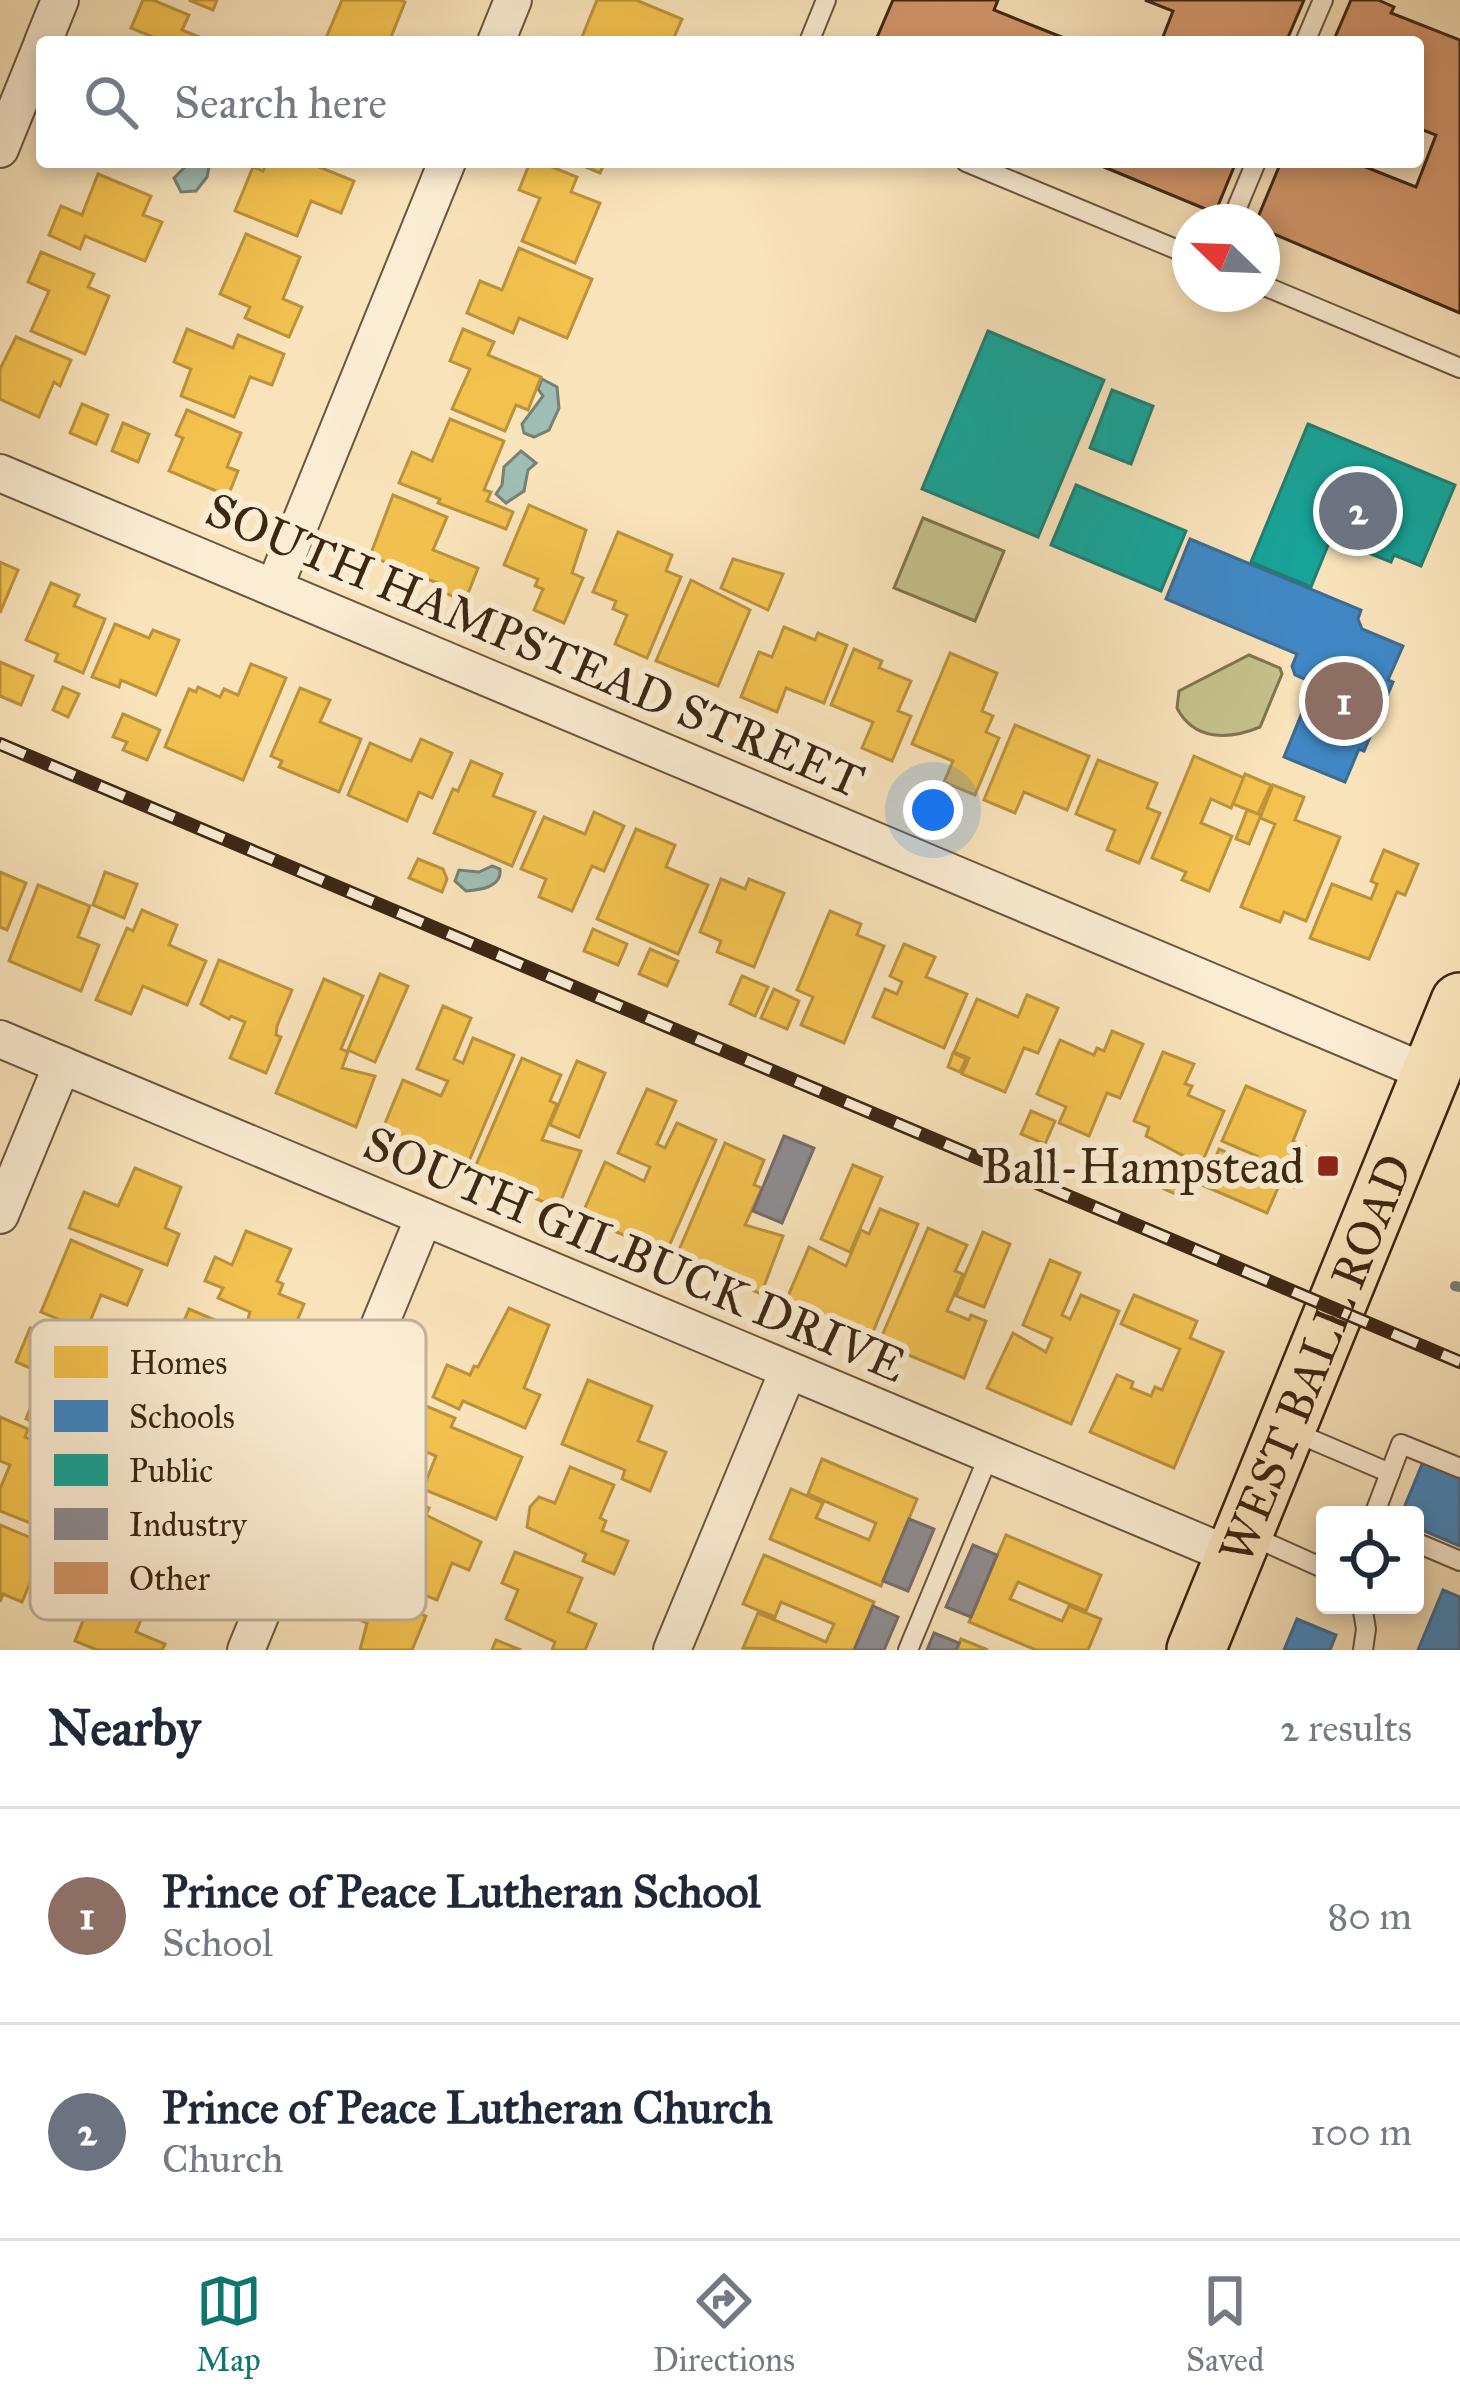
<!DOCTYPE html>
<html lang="en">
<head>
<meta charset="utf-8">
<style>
  :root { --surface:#fff; --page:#f2f2f3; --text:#1f2937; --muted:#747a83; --line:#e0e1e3; --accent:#0f766e }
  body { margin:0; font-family:"IM FELL Great Primer",serif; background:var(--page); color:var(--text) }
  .controls { position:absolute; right:36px; bottom:36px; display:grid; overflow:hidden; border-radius:12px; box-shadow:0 6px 18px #0003 }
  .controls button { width:108px; height:108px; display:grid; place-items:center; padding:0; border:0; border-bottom:3px solid var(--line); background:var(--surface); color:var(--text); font:60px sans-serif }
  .compass { position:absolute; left:1172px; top:204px; width:108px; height:108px; border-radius:50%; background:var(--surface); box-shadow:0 6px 18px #0003; rotate:293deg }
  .you { position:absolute; left:933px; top:810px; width:42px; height:42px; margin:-30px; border:9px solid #fff; border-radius:50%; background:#1a73e8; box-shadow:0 0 0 18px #1a73e833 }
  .badge { display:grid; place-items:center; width:78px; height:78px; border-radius:50%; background:var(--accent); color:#fff; font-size:39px; font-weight:700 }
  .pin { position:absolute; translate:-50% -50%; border:6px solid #fff; box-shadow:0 3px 12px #0006 }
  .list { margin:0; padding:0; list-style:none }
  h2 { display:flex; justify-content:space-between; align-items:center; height:156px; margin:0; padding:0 48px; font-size:51px }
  h2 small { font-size:39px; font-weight:400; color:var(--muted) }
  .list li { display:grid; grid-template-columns:78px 1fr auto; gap:36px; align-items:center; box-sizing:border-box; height:216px; padding:0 48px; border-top:3px solid var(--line) }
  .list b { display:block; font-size:45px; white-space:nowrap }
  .list p { margin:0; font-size:39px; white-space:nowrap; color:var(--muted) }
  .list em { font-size:39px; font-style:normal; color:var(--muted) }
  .icon { flex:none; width:66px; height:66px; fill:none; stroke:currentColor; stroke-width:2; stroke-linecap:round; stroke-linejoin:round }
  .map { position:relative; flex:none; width:1460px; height:1650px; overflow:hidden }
  .search { position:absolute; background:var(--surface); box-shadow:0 6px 18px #0003; left:36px; right:36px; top:36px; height:132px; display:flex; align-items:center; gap:30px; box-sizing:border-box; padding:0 42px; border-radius:12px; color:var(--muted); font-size:45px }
  .sheet { height:588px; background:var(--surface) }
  nav { display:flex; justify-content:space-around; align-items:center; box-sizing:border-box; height:168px; border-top:3px solid var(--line); background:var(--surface); font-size:33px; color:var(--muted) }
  nav a { display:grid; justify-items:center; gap:6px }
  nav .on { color:var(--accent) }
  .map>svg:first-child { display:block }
  .green { fill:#c5c18b; stroke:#81744f; stroke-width:3 }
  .water { fill:#9ebdb4; stroke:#778174; stroke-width:3 }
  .homes { fill:#f2c14e; stroke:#bc933c; stroke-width:3 }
  .schools { fill:#3f88c5; stroke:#3e6b90; stroke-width:3 }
  .public { fill:#17a398; stroke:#227e70; stroke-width:3 }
  .industry { fill:#8d8d92; stroke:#756e6c; stroke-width:3 }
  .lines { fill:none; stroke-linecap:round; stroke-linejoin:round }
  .stream { stroke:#778174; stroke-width:10 }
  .building { fill:#d3976b; stroke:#3d2713; stroke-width:3 }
  .service-casing { stroke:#6c563d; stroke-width:22 }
  .minor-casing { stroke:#6c563d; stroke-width:40 }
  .primary-casing { stroke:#3d2713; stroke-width:62 }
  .service { stroke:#fbedd3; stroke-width:18 }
  .minor { stroke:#fbedd3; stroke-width:36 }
  .primary { stroke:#f9e3bb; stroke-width:57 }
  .rail-casing { stroke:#3d2713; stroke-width:14 }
  .rail { stroke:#fbedd3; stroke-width:9; stroke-dasharray:27; stroke-linecap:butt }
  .poi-dot { fill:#8f2418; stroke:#fbedd3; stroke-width:4.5 }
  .labels { text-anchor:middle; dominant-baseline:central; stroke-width:12; stroke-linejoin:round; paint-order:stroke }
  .street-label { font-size:48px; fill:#3d2713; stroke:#fbedd3 }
  .poi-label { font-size:48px; fill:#3d2713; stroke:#fbedd3; text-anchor:end }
  .key { fill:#fbedd3; stroke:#c2b299; stroke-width:3 }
  .key-label { font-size:33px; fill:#3d2713 }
</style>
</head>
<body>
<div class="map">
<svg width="1460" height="1650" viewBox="0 0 1460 1650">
  <rect width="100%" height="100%" fill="#f9e3bb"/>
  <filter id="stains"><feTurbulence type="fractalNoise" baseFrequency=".00167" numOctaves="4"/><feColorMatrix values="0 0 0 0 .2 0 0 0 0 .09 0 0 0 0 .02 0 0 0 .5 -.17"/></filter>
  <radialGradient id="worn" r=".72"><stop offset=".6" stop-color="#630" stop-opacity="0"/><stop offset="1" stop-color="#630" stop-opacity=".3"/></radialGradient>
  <!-- green -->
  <g class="green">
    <path d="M923,518l81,33 -29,70 -81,-33z"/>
    <path d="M1249,655l31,13 2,6 -22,53c-31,13 -66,14 -83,-19l2,-17z"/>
  </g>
  <!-- water -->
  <g class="water">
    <path d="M190,162h20l-3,15 -11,14 -15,1 -7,-14z"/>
    <path d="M542,379l15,8 2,21 -10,22 -15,7 -10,-4 -2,-9 21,-28 -5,-7z"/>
    <path d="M521,451l15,12 -8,7 -4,21 -18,12 -10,-9 6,-9 2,-18z"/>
    <path d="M492,866l8,3c2,18 -19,21 -34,22l-11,-10 4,-11 20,2z"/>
  </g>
  <!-- homes -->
  <g class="homes">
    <path d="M143,0h10l36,15 -7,15 29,12h-54l1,-3 -27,-11z"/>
    <path d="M189,0h28l-4,10z"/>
    <path d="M342,0h58l5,2 -16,40h-54l-9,-4z"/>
    <path d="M597,0h39l46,19 -10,23h-92z"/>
    <path d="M267,162h40l47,19 -13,32 -30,-12 -14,35 -62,-25 18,-44 10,4z"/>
    <path d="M530,162h10l37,15 -6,15 29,11 -25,60 -53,-22 18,-43 -21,-8z"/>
    <path d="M574,162h31l-5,11z"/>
    <path d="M98,174l53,22 -8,19 19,7 -17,39 -60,-25 -5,13 -31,-14 12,-29 21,9z"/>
    <path d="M246,234l54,23 -17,42 19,8 -13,30 -44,-19 5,-11 -30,-13z"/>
    <path d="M519,248l73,31 -25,59 -48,-20 -6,15 -46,-20 13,-32 22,9z"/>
    <path d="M41,252l53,22 -6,13 21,9 -24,58 -54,-23 18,-40 -21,-9z"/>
    <path d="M187,329l46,19 5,-13 46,19 -12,31 -22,-8 -16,40 -53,-21 10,-27 -17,-7z"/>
    <path d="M463,329l31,13 -6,13 53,22 -13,33 -12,-5 -11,26 -53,-22 18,-40 -20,-8z"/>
    <path d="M16,337l55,23 -11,26 -6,-4 -15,35 -39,-18v-30z"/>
    <path d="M82,404l26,11 -12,29 -26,-11z"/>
    <path d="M187,410l54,23 -14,34 11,4 -10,25 -59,-25 14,-33 -7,-3z"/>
    <path d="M450,419l54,22 -20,49 7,2 -4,9 26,11 -7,17 -68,-26 2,-4 -41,-16 13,-31 20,9z"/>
    <path d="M123,423l26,11 -11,28 -26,-11z"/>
    <path d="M393,495l54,22 -14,33 45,18 -13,33 -28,-11 3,-6 -70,-28z"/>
    <path d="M529,505l57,25 -14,43 11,5 -19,45 -30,-13 9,-21 -8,-3 3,-7 -34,-14z"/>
    <path d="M618,532l54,23 -6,16 15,6 -34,81 -32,-14 12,-29 -14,-6 3,-8 -23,-9z"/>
    <path d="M733,559l50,15 -15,36 -47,-22z"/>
    <path d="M0,562l18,8 -18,43z"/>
    <path d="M691,580l59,30 -32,76 -62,-25z"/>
    <path d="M51,583l28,12 -5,11 31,13 -22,54 -28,-12 3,-7 -32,-14z"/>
    <path d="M115,624l34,14 4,-8 26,10 -23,55 -35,-15 -2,7 -27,-10z"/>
    <path d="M784,627l31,13 3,-7 29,12 -23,58 -38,-15 -9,24 -36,-15 18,-45 13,5z"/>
    <path d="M854,649l28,12 -3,7 32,13 -13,30 13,5 -19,45 -30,-13 11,-26 -42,-17z"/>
    <path d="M950,653l47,20 -15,38 11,5 -7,16 13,6 -24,57 -31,-13 9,-21 -41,-17z"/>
    <path d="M0,662l33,14 -12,29 -21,-9z"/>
    <path d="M251,664l35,14 -43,102 -78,-33 24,-58 7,3 2,-5 22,10 4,-8 14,6z"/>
    <path d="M63,687l16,7 -11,23 -15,-7z"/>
    <path d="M300,688l30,12 -10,22 41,17 -22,53 -60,-25 3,-6 -11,-5z"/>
    <path d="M123,714l37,16 -13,30 -24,-10 4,-8 -14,-5z"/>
    <path d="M1015,725l74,31 -22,54 -43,-18 -9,21 -31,-13z"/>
    <path d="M421,739l31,14 -20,45 -13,-6 -12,29 -59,-26 22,-52 41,18z"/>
    <path d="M1194,756l50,22 -13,30 -20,-9 -10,24 31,13 -23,55 -27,-11 4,-8 -34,-14z"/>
    <path d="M1098,760l59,23 -10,25 13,5 -21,50 -32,-13 8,-20 -39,-16z"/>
    <path d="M471,761l31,13 -9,22 42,16 -23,54 -78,-33 19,-44 5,2z"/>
    <path d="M1245,774l26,11 -13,29 -25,-10z"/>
    <path d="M1273,785l31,12 -9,23 45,17 -34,84 -22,-9 -4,10 -39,-15 34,-83 -15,-6z"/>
    <path d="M1247,810l14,5 -12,29 -13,-5z"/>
    <path d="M594,812l30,14 -20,45 -12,-5 -20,45 -33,-14 7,-18 -25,-10 23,-52 41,17z"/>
    <path d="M636,829l39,16 -9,22 42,18 -30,69 -81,-35z"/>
    <path d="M1384,850l34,14 -13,31 -8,-3 -28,67 -59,-21 22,-54 39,15 6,-15 -6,-3z"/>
    <path d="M418,859l25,10 4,10 -5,13 -33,-14z"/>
    <path d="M0,872l26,11 -19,47 -7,-3z"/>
    <path d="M105,872l32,12 -13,34 -31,-13z"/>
    <path d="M721,879l24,10 4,-10 35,14 -30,74 -37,-15 4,-11 -21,-9z"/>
    <path d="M38,885l52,21 -12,31 21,8 -18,46 -72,-30z"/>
    <path d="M142,910l35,15 -8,20 37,16 -19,44 -44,-19 -12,28 -35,-14 31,-72 6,3z"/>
    <path d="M830,911l31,13 -4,11 27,11 -40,97 -43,-18 12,-28 -16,-7z"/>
    <path d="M593,929l34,15 -9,21 -34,-14z"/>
    <path d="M904,944l31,13 -9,20 41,17 -23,54 -71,-31 12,-28 12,5 5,-12 -12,-6z"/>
    <path d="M650,949l28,12 -11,25 -28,-12z"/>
    <path d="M219,960l73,30 -15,36 -1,9 5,2 -15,36 -36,-15 15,-36 -14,-6 -2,3 -28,-15z"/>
    <path d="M380,974l28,12 -33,76 -27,-12z"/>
    <path d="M742,976l26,11 -13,29 -25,-12z"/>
    <path d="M324,979l39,17 -22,53 7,3 -6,16 33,8 -19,51 -80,-34z"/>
    <path d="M774,989l25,12 -12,28 -26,-11z"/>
    <path d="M1027,995l31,13 -20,45 -14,-5 -19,44 -43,-18 7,-16 -15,-6 23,-53 41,18z"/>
    <path d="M443,1006l28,12 -17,41 9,4 10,-25 41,17 -48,113 -85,-35 22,-53 38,16 7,-15 -31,-12z"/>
    <path d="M1112,1031l31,13 -23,54 -13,-5 -18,43 -30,-13 7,-16 -29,-13 23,-54 34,15 3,-7 7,3z"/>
    <path d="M1163,1052l31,12 -9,20 7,2 -4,9 36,16 -23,54 -55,-29 3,-9 -15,-6z"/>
    <path d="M953,1053l13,6 -6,13 -12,-5z"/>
    <path d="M522,1058l39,17 -11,26 7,3 -15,36 39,11 -23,57 -85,-36z"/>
    <path d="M577,1061l28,12 -26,64 -29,-12z"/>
    <path d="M1246,1086l59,25 -12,30 12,5 -9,22 5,1 -7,18 -13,-6 -14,32 -63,-27 15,-37 18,8 -3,7 17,7 6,-15 -35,-15z"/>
    <path d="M647,1089l29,12 -19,43 8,4 12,-25 39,17 -50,113 -85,-36 24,-55 39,19 6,-14 -32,-14z"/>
    <path d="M1031,1111l24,10 -10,23 -24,-10z"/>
    <path d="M725,1143l39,17 -10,25 8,3 -17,37 38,11 -22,58 -85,-37z"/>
    <path d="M853,1165l29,12 -32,75 -29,-13z"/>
    <path d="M135,1168l46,19 -16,41 14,6 -12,31 -98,-37 15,-36 34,14z"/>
    <path d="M1172,1169l23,10 -8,20 -23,-10z"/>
    <path d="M880,1209l38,15 -48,115 -85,-36 24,-56 37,19 15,-36 8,4z"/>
    <path d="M928,1228l39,17 -12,26 8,3 -16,37 22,9 2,-5 15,6 -22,57 -85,-35z"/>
    <path d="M246,1231l45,18 -14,32 6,3 -4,10 25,10 -14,34 -42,-19 2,-7 -32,-14 5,-10 -18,-7 10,-24 17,8z"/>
    <path d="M983,1232l27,12 -26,63 -28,-11z"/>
    <path d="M71,1240l71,30 -15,35 -26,-10 -15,36 -45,-19z"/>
    <path d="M1050,1260l30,13 -18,42 8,4 11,-24 38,16 -48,113 -84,-36 26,-55 33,19 6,-14 -29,-13z"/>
    <path d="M1134,1295l63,26 -7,17 33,14 -49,116 -84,-36 27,-57 16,7 -2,6 20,8 4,-9 7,3 18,-41 -59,-25z"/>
    <path d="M509,1308l40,17 -25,63 16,7 -15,33 -62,-27 -4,8 -26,-12 14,-32 23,10 4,-9 4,1z"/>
    <path d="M189,1309l68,29 -9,21 4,2 -6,15 -4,-2 -2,4 28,12 -14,34 -28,-12 3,-7 -44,-19 16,-35 -25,-11z"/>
    <path d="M30,1328l90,36 -14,33 -17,-7 -19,46 -44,-17 18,-45 -28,-12z"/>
    <path d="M588,1380l64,26 -14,35 28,11 -16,39 -28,-12 3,-9 -63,-26z"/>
    <path d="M426,1406l29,12 -4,9 71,30 -26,62 -73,-30 13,-33 -26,-11z"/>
    <path d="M0,1417l28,12 -3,8 57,25 -16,37 -11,-6 -15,34 -40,-16v-22l10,-24 -10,-4z"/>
    <path d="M822,1459l95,40 -36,87 -111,-47 21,-50 32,14 -7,15 53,22 7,-17 -68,-29z"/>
    <path d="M570,1467l44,18 -14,33 6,3 -4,10 26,10 -14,33 -31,-13 3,-7 -59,-27 3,-20 9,-10 16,6z"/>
    <path d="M391,1492l38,16 -3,7 55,27 -12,28 -17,-7 -15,37 -45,-18 14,-32 -7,-3 4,-11 -26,-10z"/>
    <path d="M0,1525l46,19 -24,58 -19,-8 -3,8z"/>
    <path d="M1006,1535l95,40 -15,36 -68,-29 -8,17 52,22 7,-15 32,13 -13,31h-52l-67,-28z"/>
    <path d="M515,1552l67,26 -14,34 28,12 -11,26h-33l3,-8 -49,-23 12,-29 -16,-7z"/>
    <path d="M764,1555l110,47 -20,48 -111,-2 15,-35 68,29 8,-18 -53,-22 -6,15 -32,-13z"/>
    <path d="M81,1573l69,25 -14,34 29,12 -3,6h-65l-22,-9 9,-23 -19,-7z"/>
    <path d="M357,1579l29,12 -3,7 43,18 -14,34h-52l7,-27 -23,-10z"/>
    <path d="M961,1639l27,11h-31z"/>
    <path d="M496,1640l25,10h-29z"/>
  </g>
  <!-- schools -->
  <g class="schools">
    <path d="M1190,539l171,71 -3,9 4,10 41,17 -15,34 5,2 -29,69 -5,-2 -14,33 -61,-25 30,-74 -19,-8 -3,-9 5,-12 -131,-55z"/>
    <path d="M1423,1462l37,15v69l-45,-19v-12h-14z"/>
    <path d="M1443,1590l17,7v53h-42z"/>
    <path d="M1297,1619l39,16 -6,15h-46z"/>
  </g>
  <!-- public -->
  <g class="public">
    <path d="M988,331l116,49 -66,157 -116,-48z"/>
    <path d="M1112,390l41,16 -22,58 -41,-16z"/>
    <path d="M1308,424l147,61 -34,81 -27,-11 -3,7 -60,-24 -20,49 -60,-25z"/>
    <path d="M1076,485l110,46 -25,60 -110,-46z"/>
  </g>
  <!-- industry -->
  <g class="industry">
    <path d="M784,1136l30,12 -32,75 -29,-12z"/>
    <path d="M909,1519l25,10 -26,62 -25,-10z"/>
    <path d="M973,1545l24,10 -26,62 -25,-10z"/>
    <path d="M873,1606l25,11 -14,33h-30z"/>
    <path d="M934,1633l25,10 -3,7h-29z"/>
  </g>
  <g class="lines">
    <!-- stream -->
    <path class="stream" d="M1455,1286l5,1"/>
  </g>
  <!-- building -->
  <g class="building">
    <path d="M893,0h105l-4,10 80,32h-199z"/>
    <path d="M1145,0h159l-18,42h-125l12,-31z"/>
    <path d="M1351,0h27l16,7 -3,6 69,27v273l-198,-84v-7h-6l25,-60h72l63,25 20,-52 -18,-7v-86h-85z"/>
    <path d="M1092,162h144l-21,51z"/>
  </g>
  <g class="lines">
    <!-- service casing -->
    <g class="service-casing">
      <g id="service">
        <path d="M809,42l17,-42"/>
        <path d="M1305,42l18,-42"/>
        <path d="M966,162l224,93"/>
        <path d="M1231,222l25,-60"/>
        <path d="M1262,285l198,83"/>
        <path d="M1294,1432l96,41"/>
        <path d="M1374,1515l27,-71 59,24"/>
        <path d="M1247,1534l78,35"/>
        <path d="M1415,1542l45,19"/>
        <path d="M1362,1605l4,24 -3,21"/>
        <path d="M908,1650l81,-195"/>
      </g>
    </g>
    <!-- minor casing -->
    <g class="minor-casing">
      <g id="minor">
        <path d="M43,42l17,-42"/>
        <path d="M496,42l17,-42"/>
        <path d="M0,149l42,-104"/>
        <path d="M0,473l1430,601"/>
        <path d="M274,588l173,-426"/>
        <path d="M0,1039l1232,517"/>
        <path d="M0,1215l62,-150"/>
        <path d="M246,1650l178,-433"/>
        <path d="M672,1650l116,-279"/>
      </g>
    </g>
    <!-- primary casing -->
    <g class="primary-casing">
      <g id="primary">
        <path id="s1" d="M1196,1650l264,-648"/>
      </g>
    </g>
    <!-- service -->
    <use href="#service" class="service"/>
    <!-- minor -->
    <use href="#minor" class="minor"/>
    <!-- primary -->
    <use href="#primary" class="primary"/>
    <!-- rail casing -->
    <g class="rail-casing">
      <path id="rail" d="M0,744l1460,618"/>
    </g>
    <!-- rail -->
    <use href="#rail" class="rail"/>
  </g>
  <!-- markers -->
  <rect class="poi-dot" x="1316" y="1154" width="24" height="24" rx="6"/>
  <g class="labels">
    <!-- street labels -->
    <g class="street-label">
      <text transform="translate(535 645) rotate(23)">SOUTH HAMPSTEAD STREET</text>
      <text transform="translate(635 1254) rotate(23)">SOUTH GILBUCK DRIVE</text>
      <text stroke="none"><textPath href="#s1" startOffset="315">WEST BALL ROAD</textPath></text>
    </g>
    <!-- poi labels -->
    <g class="poi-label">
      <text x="1304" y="1166">Ball-Hampstead</text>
    </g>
  </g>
  <!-- legend -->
  <rect x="30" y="1320" width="396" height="300" rx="18" class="key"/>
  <rect x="54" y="1346" width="54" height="32" fill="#f2c14e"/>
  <rect x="54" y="1400" width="54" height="32" fill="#3f88c5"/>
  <rect x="54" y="1454" width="54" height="32" fill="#17a398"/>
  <rect x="54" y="1508" width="54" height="32" fill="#8d8d92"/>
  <rect x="54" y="1562" width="54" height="32" fill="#d3976b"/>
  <g class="key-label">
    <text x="129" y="1374">Homes</text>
    <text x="129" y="1428">Schools</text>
    <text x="129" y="1482">Public</text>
    <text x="129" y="1536">Industry</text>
    <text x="129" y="1590">Other</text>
  </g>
  <rect width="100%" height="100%" filter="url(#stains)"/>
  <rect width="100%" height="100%" fill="url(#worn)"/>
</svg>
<div class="controls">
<button><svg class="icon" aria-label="locate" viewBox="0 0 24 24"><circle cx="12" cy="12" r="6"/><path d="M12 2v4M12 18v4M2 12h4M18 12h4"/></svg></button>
</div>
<svg class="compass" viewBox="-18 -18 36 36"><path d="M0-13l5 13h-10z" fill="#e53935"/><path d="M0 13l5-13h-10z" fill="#747a83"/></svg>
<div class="you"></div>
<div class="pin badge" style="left:1344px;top:701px;background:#8d6e63">1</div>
<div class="pin badge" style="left:1358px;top:511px;background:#6b7280">2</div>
<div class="search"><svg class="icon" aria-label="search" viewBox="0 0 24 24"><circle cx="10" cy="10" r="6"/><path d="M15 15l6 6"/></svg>Search here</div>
</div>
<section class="sheet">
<h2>Nearby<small>2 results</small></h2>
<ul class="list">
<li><span class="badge" style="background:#8d6e63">1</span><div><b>Prince of Peace Lutheran School</b><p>School</p></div><em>80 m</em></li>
<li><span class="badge" style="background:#6b7280">2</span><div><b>Prince of Peace Lutheran Church</b><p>Church</p></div><em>100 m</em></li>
</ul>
</section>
<nav>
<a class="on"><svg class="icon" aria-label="map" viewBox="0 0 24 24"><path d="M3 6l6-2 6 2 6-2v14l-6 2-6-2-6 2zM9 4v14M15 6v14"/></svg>Map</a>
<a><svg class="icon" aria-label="directions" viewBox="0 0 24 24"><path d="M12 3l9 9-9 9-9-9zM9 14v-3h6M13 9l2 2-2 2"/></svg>Directions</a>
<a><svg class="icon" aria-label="saved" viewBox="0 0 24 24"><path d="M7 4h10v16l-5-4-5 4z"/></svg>Saved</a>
</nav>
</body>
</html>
